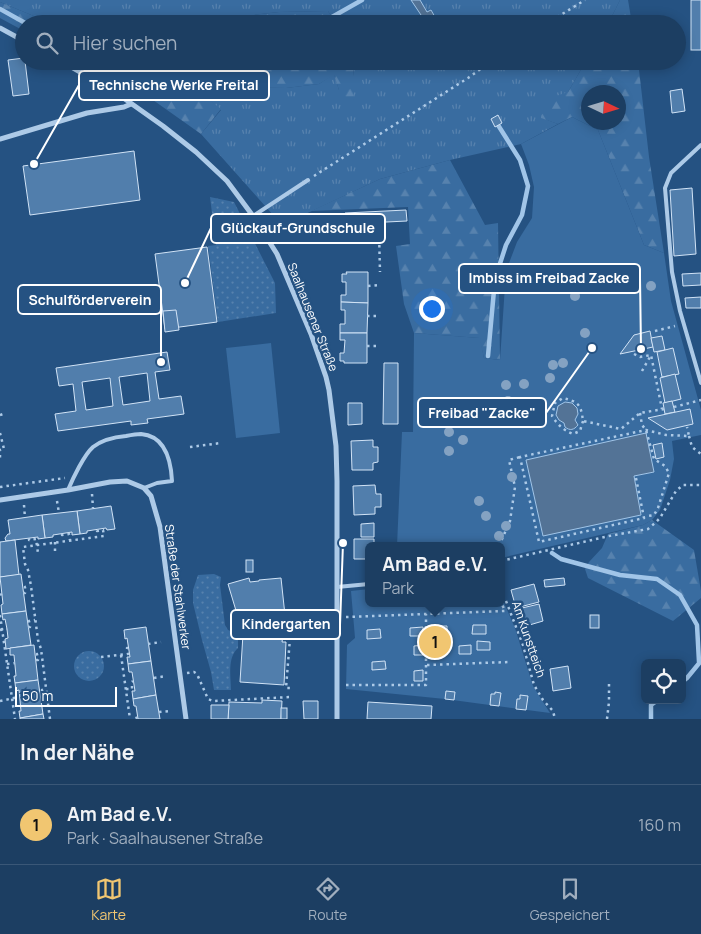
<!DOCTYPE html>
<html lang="de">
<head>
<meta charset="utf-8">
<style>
  :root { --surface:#1c3e62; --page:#254568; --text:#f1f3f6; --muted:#a0aebe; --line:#3a5777; --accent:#f1c671 }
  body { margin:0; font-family:Manrope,sans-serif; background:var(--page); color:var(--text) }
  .controls { position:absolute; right:15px; bottom:15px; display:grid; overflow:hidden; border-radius:8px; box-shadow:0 2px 12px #0003 }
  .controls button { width:45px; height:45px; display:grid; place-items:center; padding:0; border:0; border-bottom:1px solid var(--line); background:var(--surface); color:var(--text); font:25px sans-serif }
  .compass { position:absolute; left:581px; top:85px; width:45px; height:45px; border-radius:50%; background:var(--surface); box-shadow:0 2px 12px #0003; rotate:94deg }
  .scale { position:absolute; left:15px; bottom:12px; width:102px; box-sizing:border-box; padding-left:5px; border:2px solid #fff; border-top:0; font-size:14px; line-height:18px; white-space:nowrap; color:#fff; -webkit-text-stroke:4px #255282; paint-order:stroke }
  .you { position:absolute; left:431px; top:308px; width:18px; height:18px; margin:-12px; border:4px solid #fff; border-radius:50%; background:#1a73e8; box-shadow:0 0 0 8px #1a73e833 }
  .badge { display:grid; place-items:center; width:32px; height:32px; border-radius:50%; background:var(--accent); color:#111; font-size:16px; font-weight:700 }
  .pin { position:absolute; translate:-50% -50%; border:2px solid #fff; box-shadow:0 1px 5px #0006 }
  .popup { position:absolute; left:365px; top:542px; width:140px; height:65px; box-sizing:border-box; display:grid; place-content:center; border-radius:8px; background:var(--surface); filter:drop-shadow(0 1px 4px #0005); font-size:16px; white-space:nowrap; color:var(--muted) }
  .popup b { font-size:19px; color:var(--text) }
  .popup::after { content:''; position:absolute; left:50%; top:100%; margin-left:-10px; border:10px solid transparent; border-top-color:var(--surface) }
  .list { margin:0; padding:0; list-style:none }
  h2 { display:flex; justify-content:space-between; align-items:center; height:65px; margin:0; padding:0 20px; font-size:21px }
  h2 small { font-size:16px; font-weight:400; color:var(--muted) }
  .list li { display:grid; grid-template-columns:32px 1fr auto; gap:15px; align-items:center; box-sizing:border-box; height:80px; padding:0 20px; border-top:1px solid var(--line) }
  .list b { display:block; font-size:19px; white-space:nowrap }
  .list p { margin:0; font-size:16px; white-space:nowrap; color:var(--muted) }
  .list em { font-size:16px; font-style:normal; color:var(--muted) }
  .icon { flex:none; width:28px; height:28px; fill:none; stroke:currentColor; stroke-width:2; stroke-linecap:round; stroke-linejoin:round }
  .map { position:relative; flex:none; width:701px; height:719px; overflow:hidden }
  .search { position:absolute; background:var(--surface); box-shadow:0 2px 12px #0003; left:15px; right:15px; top:15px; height:55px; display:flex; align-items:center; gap:12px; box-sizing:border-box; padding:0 18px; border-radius:28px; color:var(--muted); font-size:19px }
  .sheet { height:145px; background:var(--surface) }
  nav { display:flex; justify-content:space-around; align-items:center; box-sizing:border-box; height:70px; border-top:1px solid var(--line); background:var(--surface); font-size:14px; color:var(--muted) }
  nav a { display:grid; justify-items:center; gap:2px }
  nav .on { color:var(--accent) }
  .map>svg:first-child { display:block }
  .grass { fill:url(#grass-tufts) }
  .forest { fill:url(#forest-firs); fill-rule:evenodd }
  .park { fill:url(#park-dots) }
  .garden { fill:#396ca0 }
  .water { fill:#537396; stroke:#a1c5e8 }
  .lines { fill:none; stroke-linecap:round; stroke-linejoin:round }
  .stream { stroke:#a1c5e8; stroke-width:4.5 }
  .building { fill:#517eac; stroke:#d1e3f6; fill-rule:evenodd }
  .path { stroke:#adcae7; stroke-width:2.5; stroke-dasharray:2.5 4; stroke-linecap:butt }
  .service { stroke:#adcae7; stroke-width:4 }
  .minor { stroke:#adcae7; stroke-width:5 }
  .tree { fill:#84a2c2 }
  .labels { text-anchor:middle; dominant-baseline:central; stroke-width:5; stroke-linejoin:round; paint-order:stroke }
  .street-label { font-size:12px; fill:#fff; stroke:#255282 }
  .leader { fill:none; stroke:#fff; stroke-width:2 }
  .callout-dot { fill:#fff; stroke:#255282; stroke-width:2 }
  .callout { fill:#255282; stroke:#fff; stroke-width:2 }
  .callout-label { font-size:14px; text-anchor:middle; font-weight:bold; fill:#fff }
</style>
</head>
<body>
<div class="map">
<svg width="701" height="719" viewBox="0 0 701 719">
  <defs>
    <pattern id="grass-tufts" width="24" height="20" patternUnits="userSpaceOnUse" patternTransform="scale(1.25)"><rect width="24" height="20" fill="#396ca0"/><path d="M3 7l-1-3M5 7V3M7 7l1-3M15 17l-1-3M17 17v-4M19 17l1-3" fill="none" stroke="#5782ae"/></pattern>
    <pattern id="forest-firs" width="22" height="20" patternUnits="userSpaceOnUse" patternTransform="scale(1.25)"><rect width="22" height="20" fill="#396ca0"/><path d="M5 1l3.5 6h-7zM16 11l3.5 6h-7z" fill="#5782ae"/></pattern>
    <pattern id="park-dots" width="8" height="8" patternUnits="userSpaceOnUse" patternTransform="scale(1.25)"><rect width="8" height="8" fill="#396ca0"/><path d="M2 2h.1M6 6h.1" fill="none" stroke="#5782ae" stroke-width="1.8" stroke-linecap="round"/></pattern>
  </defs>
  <rect width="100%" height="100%" fill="#255282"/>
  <!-- grass -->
  <g class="grass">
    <path d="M0,0h620l-12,24h-272l-8,-13 -49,1 -87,10 -8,2h-131l-53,-22z"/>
    <path d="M352,61h234l-18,31 -26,26 16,6 -37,20 -71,16 -70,19 -98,46 -81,-91 20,-24 -18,-15 5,-8 78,1 33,-4 15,-10 5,16 15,10v-24z"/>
  </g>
  <!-- forest -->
  <g class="forest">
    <path d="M620,0h8l4,24h-24z"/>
    <path d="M0,2l53,22h-29v7l-24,-13z"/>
    <path d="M328,11l8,13h-152l8,-2 87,-10z"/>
    <path d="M84,61l59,1 209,-1 2,15v24l-16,-1 1,-9 -5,-15 -15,9 -33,4 -78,-1 -5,8 18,14 -20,25 -65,-46z"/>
    <path d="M586,61h52l11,96 15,96 -20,-8 -46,-115 -26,-13 -14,7 -17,-6v-17l27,-9zM588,92h30v30h-30z"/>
    <path d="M450,160l35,65 13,-2 2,137 -16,-2 -5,-20 -65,-5 -10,-29 -8,-58 14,-2 -2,-37 -97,4 69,-32z"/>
    <path d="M652,520l42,30 7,41v7l-28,23 -85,-43 -3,-9 4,-7 13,-14 6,-14 35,-9z"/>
  </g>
  <!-- park -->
  <g class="park">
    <path d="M210,197l24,5 41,81 1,30 -58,9 -10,-76 8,-1z"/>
    <path d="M214,574l7,3 -1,8 5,40 3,5 10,4v14c-11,10 -7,28 -7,42h-17l-3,-18 -9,-32 -9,-37v-13l5,-15z"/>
    <circle cx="89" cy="666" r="15"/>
  </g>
  <!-- garden -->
  <g class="garden">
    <path d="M572,117l26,13 46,115 20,8 7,48 30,109v25l-29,6 2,18 -4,21 -10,30 -8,10 -9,5 -142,33v-12h-104l5,-114h11l1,-99 66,5 4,20 16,2 6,-89 11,-29 15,-24 2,-31 -5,-22 -8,-21z"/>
    <path d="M271,343l9,90 -44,5 -10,-90z"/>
    <path d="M369,589v14h132v-7l14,32 18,58 17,27 -105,-14 -99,-10 1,-44 8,-7 -4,-47z"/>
  </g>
  <!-- water -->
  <g class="water">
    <path d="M411,0h9l7,12 4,-2 8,14h-18l-4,-6 4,-3z"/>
    <path d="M565,402l7,1 5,5 1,6 -3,6 3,5c-4,5 -8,6 -13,2l-1,-4 -5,-3 -3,-5 2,-9z"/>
    <path d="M646,433l8,39 -20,4 7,39 -98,21 -17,-76z"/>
  </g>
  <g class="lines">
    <!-- stream -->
    <g class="stream">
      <path d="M0,9l27,15"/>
      <path d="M309,24l23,-7 30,-17"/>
      <path d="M108,61l41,12 46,-2 18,-10"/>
      <path d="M171,86l24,-15"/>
      <path d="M488,356l7,-77 11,-34 16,-30 6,-29 -8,-26 -22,-35"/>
      <path d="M552,553l9,6 59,16 37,4 23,16 17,30 2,37"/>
      <path d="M682,682l5,-4 14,-17"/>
      <path d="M651,719v-14l7,-5"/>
    </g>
  </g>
  <!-- building -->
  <g class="building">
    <rect x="691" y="0" width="10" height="50"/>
    <path d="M24,58v3h1l4,33 -16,2 -5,-36z"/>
    <path d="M682,89l3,22 -13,2 -2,-22z"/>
    <path d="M498,115l4,8 -7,4 -4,-8z"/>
    <path d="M134,151l6,49 -110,15 -7,-49z"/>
    <path d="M692,188l4,66 -22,2 -4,-66z"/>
    <path d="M406,210l1,11 -62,3v-11z"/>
    <path d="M207,247l10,75 -52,7 -10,-75z"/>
    <path d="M346,272h22v31l-27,-1v-7h5v-13h-4v-8h5z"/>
    <path d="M701,273v12l-18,1 -1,-12z"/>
    <path d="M701,297v11h-15l-1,-10z"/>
    <path d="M341,302l27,1 -1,30h-27v-9h5v-14h-4z"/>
    <path d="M176,310l3,20 -14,2 -2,-21z"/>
    <path d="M650,331l3,16 -33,7 14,-19z"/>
    <path d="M340,333h27v30h-23v-2h-4v-8h4l1,-13h-5z"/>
    <path d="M662,336l3,14 -11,2 -3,-14z"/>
    <path d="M673,348l6,26 -17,3 -5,-25z"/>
    <path d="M167,352l3,18 -15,2 4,27 22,-3 3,18 -37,5 1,4 -17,2v-4l-73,10 -3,-17 21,-3 -3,-27 -14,2 -3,-18zM147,373l3,28 -27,4 -4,-28zM110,378l3,28 -27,4 -4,-28z"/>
    <path d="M384,363h14v61h-15z"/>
    <path d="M675,374l6,25 -16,4 -5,-25z"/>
    <path d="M672,401l3,11 -10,2 -2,-11z"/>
    <path d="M348,403h14v21l-14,1z"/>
    <path d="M690,409l3,15 -26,6 -19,-12z"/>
    <path d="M373,440v7h5v15l-5,1v7h-21l-1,-29z"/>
    <path d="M662,443l2,14 -8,2 -3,-14z"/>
    <path d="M375,485l1,9h5v13h-6v7l-21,1 -1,-29z"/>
    <path d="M111,506l4,23 -8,1 -1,-2 -19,3v2l-7,1 -3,-23z"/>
    <path d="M77,511l3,23 -8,1v-3l-19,3v2l-8,1 -3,-23z"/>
    <path d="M42,515l3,23 -7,1v-2l-32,4 -1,-3 3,-4h2l-2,-14z"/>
    <path d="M374,523v14h-13v-13z"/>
    <path d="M354,539h20v7h-5v13h-15z"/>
    <path d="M15,540l4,35 -19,2v-35z"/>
    <rect x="246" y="560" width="7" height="12"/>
    <path d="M21,574l5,37 -24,3 -1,-9 2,-1 -3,-27z"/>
    <path d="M249,578l1,4 9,-1v-1l22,-2 6,56 -4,1 -1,7h4l-2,43 -44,-3 3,-48 -15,-50z"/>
    <path d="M564,578l1,7 -20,2 -1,-7z"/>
    <path d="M534,584l5,18 -23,6 -5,-18z"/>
    <path d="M539,604l4,17 -17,5 -4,-18z"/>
    <path d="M26,611l5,34 -25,4 -1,-10 3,-1 -1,-9 -2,-10 -2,1 -1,-6z"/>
    <rect x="590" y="615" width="9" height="13"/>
    <path d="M473,625h13v9h-14z"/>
    <path d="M433,626h14v13h-13z"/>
    <path d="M146,627l5,34 -23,3 -1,-7h3l-3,-19 -2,1 -1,-9z"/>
    <path d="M423,627v9h-13v-8z"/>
    <path d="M380,629l1,9 -14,1v-9z"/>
    <path d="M477,641l13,1v8h-13z"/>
    <path d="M34,645l4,35 -23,3 -1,-7h2l-2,-21h-4v-7z"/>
    <path d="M423,645v10h-9v-9z"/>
    <path d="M471,645v9h-12v-8z"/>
    <path d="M151,661l5,34 -23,4 -1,-8h3l-3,-19h-3l-1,-8z"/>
    <path d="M385,661l1,8 -14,1v-8z"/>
    <path d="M568,666l3,22 -18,3 -3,-22z"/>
    <path d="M423,670v11h-9v-10z"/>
    <path d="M38,680l5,34 -23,4 -1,-7h2l-2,-21 -3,1 -1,-8z"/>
    <path d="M446,691l9,1 -1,8 -9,-1z"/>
    <path d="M495,692l6,1 -2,13 -9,-1 1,-11h4z"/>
    <path d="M156,695l4,24h-22l-2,-13h-2l-1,-7z"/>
    <path d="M520,695l8,1 -2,14 -10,-1 1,-10h3z"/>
    <path d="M262,700l20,1 -1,18h-53l1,-17 33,1z"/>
    <path d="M303,701h15v18h-14z"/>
    <path d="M368,702l64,4 -1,13h-64z"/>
    <path d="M211,705h18l-1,14h-17z"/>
    <rect x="281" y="708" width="6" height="11"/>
    <path d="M43,714l1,5h-24v-1z"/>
  </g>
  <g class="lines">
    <!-- path -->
    <g class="path">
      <path d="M546,24l39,-24"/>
      <path d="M314,176l154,-98 24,-17"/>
      <path d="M379,232l1,40"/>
      <path d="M368,286l12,-1"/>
      <path d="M367,316h12"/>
      <path d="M655,331l20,-5"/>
      <path d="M367,346h13"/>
      <path d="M634,354l6,3 11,-2 11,54"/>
      <path d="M642,371l9,-16"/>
      <path d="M674,407l27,-7"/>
      <path d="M640,413l2,12 4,5 8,29 11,7 4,7 -11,35 -4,7 -6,1"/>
      <path d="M0,415l3,-1"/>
      <path d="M583,421l-3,10 -7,3c-10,-4 -15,-9 -21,-18l3,-13 8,-5c16,4 18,7 20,23l38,8 19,-16 24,-4"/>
      <path d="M0,433l4,16 -4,1"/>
      <path d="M689,436l3,11 9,7"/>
      <path d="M190,447l31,-4"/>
      <path d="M0,455v3"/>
      <path d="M636,478l8,40 -105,24 -19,-85 126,-27 20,5 23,1 -2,-9"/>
      <path d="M0,487l65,-9"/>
      <path d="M92,494l1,14"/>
      <path d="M57,501l2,12"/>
      <path d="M24,505l1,13"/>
      <path d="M62,534v1l7,-1 1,6"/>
      <path d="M29,538v2l7,-1 2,14"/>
      <path d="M55,542v9"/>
      <path d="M499,546l11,-25 5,-34 -6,-27 11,-3"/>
      <path d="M501,561l108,-25 39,-7 7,-6 5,-5 16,-27 7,-6h18"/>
      <path d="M23,593h2v-6l5,-1"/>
      <path d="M0,595l2,-1"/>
      <path d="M506,601l17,44 11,40 9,15 10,11 2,8"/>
      <path d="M0,615l15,104"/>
      <path d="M346,617l159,-6 -4,-9"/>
      <path d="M28,627h2l-1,-6 6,-1"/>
      <path d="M0,630l7,-1"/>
      <path d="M283,638h7l-4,50h5"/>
      <path d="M290,638l-2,-15 7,-1"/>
      <path d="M148,644l13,-2"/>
      <path d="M121,655l9,64"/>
      <path d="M101,657l27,-3 -1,-6h1"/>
      <path d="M36,660h2l-1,-6h4"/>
      <path d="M7,664l8,-1"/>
      <path d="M427,665l82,-3"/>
      <path d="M187,673l7,-1 3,2 11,25 5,2 78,-4"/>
      <path d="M154,678l12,-2"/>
      <path d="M346,685h80v-71"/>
      <path d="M126,689h6v-7l1,-1"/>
      <path d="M41,696h2l-1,-6 4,-1"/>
      <path d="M0,701l19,-4"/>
      <path d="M159,712l11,-1"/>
      <path d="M50,719l-9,-70 -3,-9 -7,-54 -3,-16 -3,-6 -2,-17 81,-11 -1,-6 -6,1v-1"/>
      <path d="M137,719l-1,-3h2"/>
      <path d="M607,719l2,-17v-18"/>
    </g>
    <!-- service -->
    <g class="service">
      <path d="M701,145l-30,28 -6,15 7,84 8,39 21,72"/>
      <path d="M253,216l55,-36"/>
      <path d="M68,490c5,-12 16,-35 25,-43 9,-7 22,-10 33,-11 5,-1 10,-2 15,-2 25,2 30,27 31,47l-15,2 -13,5"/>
      <path d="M337,587l32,-3"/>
      <path d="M501,590l2,4"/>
    </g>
    <!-- minor -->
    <g class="minor">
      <path d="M0,28l24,13"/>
      <path d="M61,61l54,31 48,34 33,26 31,29 26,35 24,38 34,80 15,43 3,13 7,56 1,35v238"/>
      <path d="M0,139l87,-26 37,-6 7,-3"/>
      <path d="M0,500l68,-10 42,-8 17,-1 17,7 7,8 9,31 26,192"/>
    </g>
  </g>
  <!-- trees -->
  <g class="tree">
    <circle cx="651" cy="286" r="5"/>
    <circle cx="575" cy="296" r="5"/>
    <circle cx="585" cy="333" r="5"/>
    <circle cx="563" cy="363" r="5"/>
    <circle cx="553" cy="365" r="5"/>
    <circle cx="550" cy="378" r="5"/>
    <circle cx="524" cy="384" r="5"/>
    <circle cx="506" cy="385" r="5"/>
    <circle cx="508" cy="401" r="5"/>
    <circle cx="449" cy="432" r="5"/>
    <circle cx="463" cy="440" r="5"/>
    <circle cx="449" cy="451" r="5"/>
    <circle cx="512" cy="477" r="5"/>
    <circle cx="479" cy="501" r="5"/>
    <circle cx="486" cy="516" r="5"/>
    <circle cx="506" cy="526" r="5"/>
    <circle cx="499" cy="536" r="5"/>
  </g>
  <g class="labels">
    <!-- street labels -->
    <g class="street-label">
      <text transform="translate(313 317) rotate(68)">Saalhausener Straße</text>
      <text transform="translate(178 587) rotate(82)">Straße der Stahlwerker</text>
      <text transform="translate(529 639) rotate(71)">Am Kunstteich</text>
    </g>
  </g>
  <!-- callouts -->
  <path class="leader" d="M34 164L79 85M185 283L211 228M641 349L640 278M161 362L161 300M592 348L546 413M343 543L340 625"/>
  <g class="callout-dot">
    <circle cx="34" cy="164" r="5"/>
    <circle cx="185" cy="283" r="5"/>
    <circle cx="641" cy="349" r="5"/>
    <circle cx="161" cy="362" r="5"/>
    <circle cx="592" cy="348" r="5"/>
    <circle cx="343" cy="543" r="5"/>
  </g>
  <g class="callout">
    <rect x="79" y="71" width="190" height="29" rx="5"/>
    <rect x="211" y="214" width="174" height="29" rx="5"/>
    <rect x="459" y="264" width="181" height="29" rx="5"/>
    <rect x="18" y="285" width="143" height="29" rx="5"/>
    <rect x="418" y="398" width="128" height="29" rx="5"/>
    <rect x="231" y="610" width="109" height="29" rx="5"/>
  </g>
  <g class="callout-label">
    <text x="174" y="90">Technische Werke Freital</text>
    <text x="298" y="233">Glückauf-Grundschule</text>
    <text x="549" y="283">Imbiss im Freibad Zacke</text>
    <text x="90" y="305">Schulförderverein</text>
    <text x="482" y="418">Freibad "Zacke"</text>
    <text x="286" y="629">Kindergarten</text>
  </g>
</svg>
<div class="controls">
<button><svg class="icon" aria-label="locate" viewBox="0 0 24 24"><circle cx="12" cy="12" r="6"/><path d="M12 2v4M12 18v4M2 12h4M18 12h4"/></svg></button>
</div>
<svg class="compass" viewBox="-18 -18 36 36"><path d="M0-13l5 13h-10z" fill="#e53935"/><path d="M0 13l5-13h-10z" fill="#a0aebe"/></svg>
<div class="scale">50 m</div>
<div class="you"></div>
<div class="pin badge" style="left:435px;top:642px">1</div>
<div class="popup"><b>Am Bad e.V.</b>Park</div>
<div class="search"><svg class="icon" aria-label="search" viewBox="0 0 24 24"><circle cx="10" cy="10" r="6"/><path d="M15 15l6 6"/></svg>Hier suchen</div>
</div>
<section class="sheet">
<h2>In der Nähe<small></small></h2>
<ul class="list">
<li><span class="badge">1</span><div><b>Am Bad e.V.</b><p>Park · Saalhausener Straße</p></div><em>160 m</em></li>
</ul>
</section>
<nav>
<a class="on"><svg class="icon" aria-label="map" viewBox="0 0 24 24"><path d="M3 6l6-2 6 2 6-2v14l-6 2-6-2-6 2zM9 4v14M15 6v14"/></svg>Karte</a>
<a><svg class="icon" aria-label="directions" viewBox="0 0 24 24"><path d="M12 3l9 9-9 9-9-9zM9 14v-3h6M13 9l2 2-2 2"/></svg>Route</a>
<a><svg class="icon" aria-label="saved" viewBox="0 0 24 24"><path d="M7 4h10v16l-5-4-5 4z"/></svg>Gespeichert</a>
</nav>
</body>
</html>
